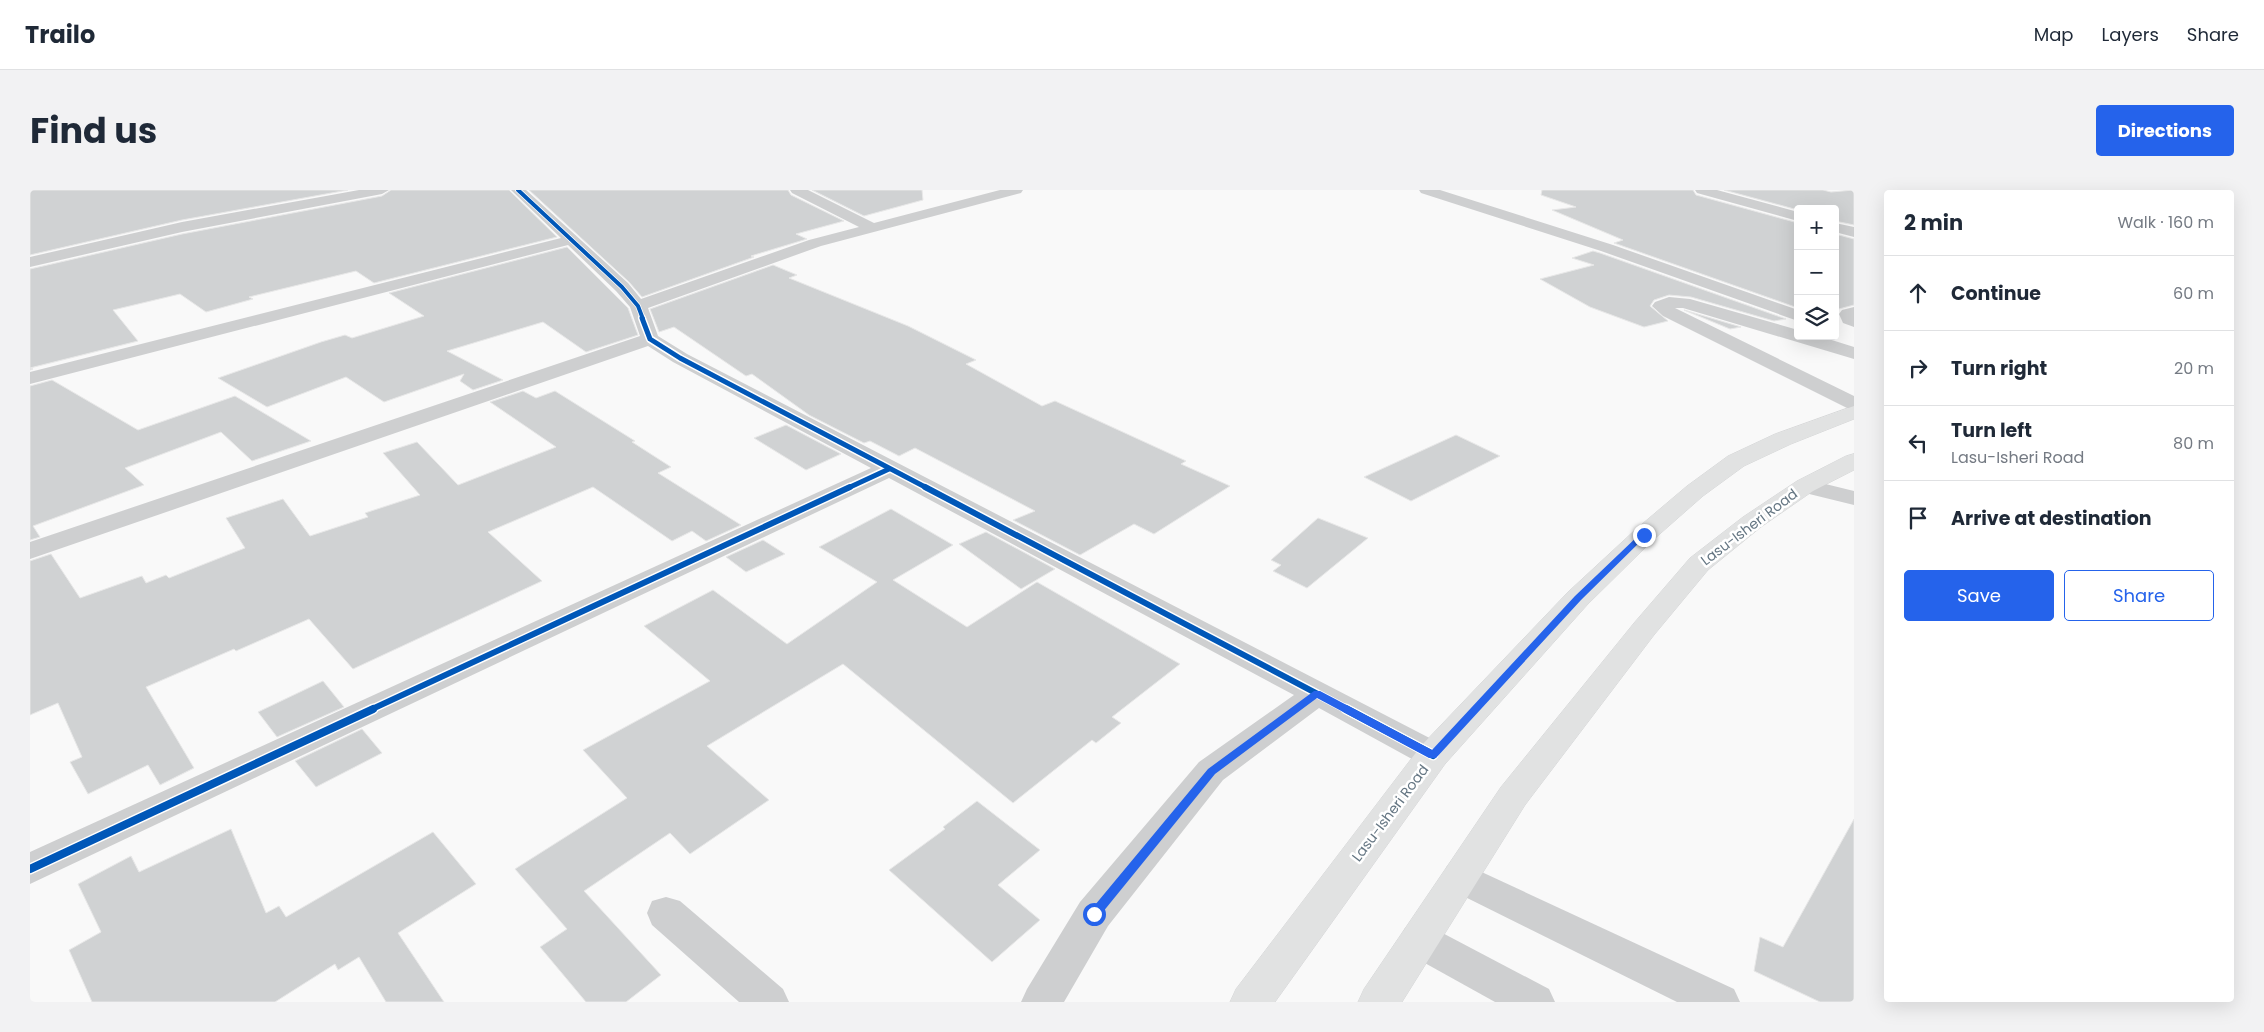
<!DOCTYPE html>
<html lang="en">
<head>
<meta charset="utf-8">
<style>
  :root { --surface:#fff; --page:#f2f2f3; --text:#1f2937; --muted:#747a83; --line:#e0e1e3; --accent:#2563eb }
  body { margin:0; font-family:Poppins,sans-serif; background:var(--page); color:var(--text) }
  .controls { position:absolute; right:15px; top:15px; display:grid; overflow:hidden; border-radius:5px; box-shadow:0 5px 20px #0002 }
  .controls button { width:45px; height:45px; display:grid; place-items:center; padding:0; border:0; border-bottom:1px solid var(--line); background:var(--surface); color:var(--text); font:25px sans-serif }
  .stop { position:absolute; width:15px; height:15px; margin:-11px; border:4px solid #2563eb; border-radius:50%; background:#fff }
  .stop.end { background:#2563eb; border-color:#fff; box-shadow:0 1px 5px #0008 }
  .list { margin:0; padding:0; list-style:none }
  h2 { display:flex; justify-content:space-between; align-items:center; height:65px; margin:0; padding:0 20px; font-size:21px }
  h2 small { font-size:16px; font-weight:400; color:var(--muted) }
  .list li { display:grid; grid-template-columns:32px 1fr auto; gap:15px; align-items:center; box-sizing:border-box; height:75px; padding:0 20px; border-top:1px solid var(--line) }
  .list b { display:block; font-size:19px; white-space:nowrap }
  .list p { margin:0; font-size:16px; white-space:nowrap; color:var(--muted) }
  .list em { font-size:16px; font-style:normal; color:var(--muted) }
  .actions { display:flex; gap:10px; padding:15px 20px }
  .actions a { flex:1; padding:11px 0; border:1px solid var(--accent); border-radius:5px; text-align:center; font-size:18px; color:var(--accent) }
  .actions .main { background:var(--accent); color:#fff }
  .icon { flex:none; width:28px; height:28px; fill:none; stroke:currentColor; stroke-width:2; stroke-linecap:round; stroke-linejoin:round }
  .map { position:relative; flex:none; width:1824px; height:812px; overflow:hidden; border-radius:5px }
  header { display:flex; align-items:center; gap:30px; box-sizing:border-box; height:70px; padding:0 25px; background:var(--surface); border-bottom:1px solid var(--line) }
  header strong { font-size:24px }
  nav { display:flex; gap:28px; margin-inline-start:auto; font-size:18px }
  .intro { display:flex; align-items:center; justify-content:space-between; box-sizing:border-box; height:120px; padding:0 30px }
  h1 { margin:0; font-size:35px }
  .button { padding:12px 22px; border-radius:5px; background:var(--accent); color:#fff; font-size:18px; font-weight:700 }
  main { display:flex; gap:30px; padding:0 30px }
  aside { flex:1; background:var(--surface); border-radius:5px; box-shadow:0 5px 20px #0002 }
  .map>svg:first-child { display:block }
  .building { fill:#d0d2d3; stroke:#e8e8e8 }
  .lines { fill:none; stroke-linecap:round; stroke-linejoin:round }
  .major-casing { stroke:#d5d6d7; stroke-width:1 }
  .minor { fill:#cecfd0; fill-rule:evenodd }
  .major { fill:#e1e2e2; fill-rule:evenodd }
  .cycleway-far3-casing { stroke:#fff; stroke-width:5.5 }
  .cycleway-far2-casing { stroke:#fff; stroke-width:8 }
  .cycleway-far1-casing { stroke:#fff; stroke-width:9 }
  .cycleway-casing { stroke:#fff; stroke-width:11 }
  .cycleway-far3 { stroke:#0057b8; stroke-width:4 }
  .cycleway-far2 { stroke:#0057b8; stroke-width:5 }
  .cycleway-far1 { stroke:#0057b8; stroke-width:6 }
  .cycleway { stroke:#0057b8; stroke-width:8 }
  .route { fill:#2563eb }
  .labels { text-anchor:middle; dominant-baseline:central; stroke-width:5; stroke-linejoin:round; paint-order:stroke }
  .street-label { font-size:14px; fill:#657683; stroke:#fff }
</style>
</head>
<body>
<header>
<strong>Trailo</strong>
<nav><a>Map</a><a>Layers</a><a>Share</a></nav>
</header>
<div class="intro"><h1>Find us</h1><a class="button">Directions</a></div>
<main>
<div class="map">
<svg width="1824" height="812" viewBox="0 0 1824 812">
  <rect width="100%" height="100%" fill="#f9f9f9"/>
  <!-- building -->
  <g class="building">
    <path d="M0,0h318l-166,30 -152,35z"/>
    <path d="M361,0h118l48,47 -183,46 -18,-12 -107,26 4,2 -47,13 -26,-18 -67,16 25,31 -108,27 3,1 -3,1v-101l152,-35 200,-38z"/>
    <path d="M499,0h259l3,5 53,26 -48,13 11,5 -56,17 3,1 -112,40 -13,-15z"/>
    <path d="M782,0h110l1,10 -59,16z"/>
    <path d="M1512,0h151l3,5 102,28v85l-184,-65 9,-3 -71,-30 24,-3 -35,-12z"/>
    <path d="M1694,0h99l8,2 23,-2v35l-19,-4v-12l-37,1z"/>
    <path d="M1805,44l19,5v66l-19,5z"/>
    <path d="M537,57l61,61 10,27 -52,17 -43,-30 -96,29 56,29 -30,10 -13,-9 4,-7 -80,28 -38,-25 -79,30 -49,-29 103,-36 24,-7 7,3 72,-22 -35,-23z"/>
    <path d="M1563,61l7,2 186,66 -12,2 -83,-24 -22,-2 -15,5 -4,6 18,15 -24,6 -54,-20 -50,-28 54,-14 -22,-7z"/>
    <path d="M743,75l24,10 -8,3 119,48 68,34 -10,4 76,42 13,-5 131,60 -5,3 49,22 -76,48 -20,-10 -54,31 -67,-35 22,-9 -120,-63 -16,8 -29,-15 -6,2 -55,-28 -57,-41 -6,2 -72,-49 -15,5 -9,-23z"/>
    <path d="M1654,120l57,17 -11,2z"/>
    <path d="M22,190l86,50 97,-34 76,45 -59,20 -31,-29 -96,36 19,17 -111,41 7,11 -10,3v-154z"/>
    <path d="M493,201l13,7 19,-7 80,50 -3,1 39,25 -13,6 83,52 -35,16 -14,-10 -20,10 -79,-54 -105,45 54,49 -189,88 -44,-50 -73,32 -2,-2 -88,38 48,81 -34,17 -12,-20 -60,29 -18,-32 12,-5 -24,-54 -28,12v-154l21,-7 29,44 62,-22 4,7 20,-8 3,3 76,-30 -19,-30 57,-19 27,37 58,-19 -3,-4 55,-18 -37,-42 34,-11 41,43 98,-38 -66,-45z"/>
    <path d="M756,235l55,29 -35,16 -52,-32z"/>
    <path d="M1426,245l44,21 -89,45 -47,-24z"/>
    <path d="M861,319l62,36 -60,35 74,47 70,-45 143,82 -68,53 9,6 -25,20 -4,-3 -79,63 -170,-139 -136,82 62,54 -79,54 -20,-21 -86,58 77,84 -35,27h-40l-46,-55 27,-18 -52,-60 112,-71 -44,-48 127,-69 -66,-55 69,-36 74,54 90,-62 -58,-35z"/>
    <path d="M1288,328l50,20 -61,50 -34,-17 8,-6 -10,-5z"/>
    <path d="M956,342l69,37 -34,20 -62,-45z"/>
    <path d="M733,350l22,14 -39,18 -20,-15z"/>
    <path d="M293,491l21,26 -67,30 -19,-25z"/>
    <path d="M332,539l20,24 -66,34 -21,-26z"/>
    <path d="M947,611l63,49 -42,35 42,35 -48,42 -103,-92 56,-41 -2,-2z"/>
    <path d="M1824,629v183h-34l-66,-31 6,-34 23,10z"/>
    <path d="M201,639l35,84 13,-7 7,11 147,-85 43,52 -78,49 46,69h-58l-27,-45 -21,13 -3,-6 -60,38h-183l-23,-52 32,-18 -23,-48 53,-28 8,16z"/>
  </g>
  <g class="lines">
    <!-- major casing -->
    <g class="major-casing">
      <g id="major">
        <path d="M1824,216v13l-63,25 -47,22 -41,30 -50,44 -65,64 -143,160 -170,238h-45l6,-13 185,-243 147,-154 67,-62 52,-44 41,-30 47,-22z"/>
        <path d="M1824,264v16l-41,21 -52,36 -53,43 -54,65 -129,170 -123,197h-44l6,-13 137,-202 133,-164 56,-65 53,-41 54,-36 49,-25z"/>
      </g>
    </g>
    <!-- minor -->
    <g class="minor">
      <path d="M329,0h30l-7,4 -200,38 -152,35v-10l152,-35z"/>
      <path d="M481,0h15l102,93 13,16 168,-59 50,-13 -67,-34 -2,-3h18l66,33 126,-33h23l-2,3 -200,53 -173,62 10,28 29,18 758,392 4,9 -4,9 -12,3 -12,-3 -102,-56 -96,72 -115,146 -44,76h-43l6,-13 53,-87 119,-140 95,-67 -405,-217 -859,406v-32l841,-384 -198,-106 -25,-16 -618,213v-17l610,-206 -10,-29 -14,-16 -48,-46 -538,139v-12l531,-134z"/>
      <path d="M1389,0h21l173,55 185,65v11l-197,-70 -180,-58z"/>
      <path d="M1665,0h22l81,22v9l-101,-28z"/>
      <path d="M1805,33l19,4v10l-19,-5z"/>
      <path d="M1639,107l21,2 108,31v6h21l35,11v12l-171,-51h-8l179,88v14l-7,-2 -184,-92 -11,-10 3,-4z"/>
      <path d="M1824,117v20l-11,-4 -4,-9 3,-4z"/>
      <path d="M1775,289l49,12v14l-57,-14 -4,-5 4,-5z"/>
      <path d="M1430,672l274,127 6,13h-63l-230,-114 -5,-11 5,-11z"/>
      <path d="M636,707l14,4 103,88 6,13h-50l-87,-77 -5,-12 5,-12z"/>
      <path d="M1389,733l14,5 116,61 6,13h-60l-90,-50 -6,-12 6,-12z"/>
    </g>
    <!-- major -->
    <use href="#major" class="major"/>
    <!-- cycleway-far3 casing -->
    <g class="cycleway-far3-casing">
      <path id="cycleway-far3" d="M488,0l104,97 16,19 5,13"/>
    </g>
    <!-- cycleway-far2 casing -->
    <g class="cycleway-far2-casing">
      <g id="cycleway-far2">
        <path d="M612,128l8,21 30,19 247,130"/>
        <path d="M818,298l41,-19"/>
      </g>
    </g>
    <!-- cycleway-far1 casing -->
    <g class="cycleway-far1-casing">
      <g id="cycleway-far1">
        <path d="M895,297l423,223"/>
        <path d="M340,520l480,-223"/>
      </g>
    </g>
    <!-- cycleway casing -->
    <g class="cycleway-casing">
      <g id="cycleway">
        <path d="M1316,519l87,46"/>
        <path d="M0,679l343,-160"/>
      </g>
    </g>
    <!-- cycleway-far3 -->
    <use href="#cycleway-far3" class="cycleway-far3"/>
    <!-- cycleway-far2 -->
    <use href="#cycleway-far2" class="cycleway-far2"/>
    <!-- cycleway-far1 -->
    <use href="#cycleway-far1" class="cycleway-far1"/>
    <!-- cycleway -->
    <use href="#cycleway" class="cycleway"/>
  </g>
  <!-- route -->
  <path class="route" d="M1611,343l6,2 -66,65 -145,158h-7l-112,-60 -102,76 -117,144h-8l-1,-4 1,-3 118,-142 106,-78h6l112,59 143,-154z"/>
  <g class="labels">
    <!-- street labels -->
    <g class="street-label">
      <text transform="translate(1719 337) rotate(-37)">Lasu-Isheri Road</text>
      <text transform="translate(1360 623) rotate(-53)">Lasu-Isheri Road</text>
    </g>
  </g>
</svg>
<div class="controls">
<button>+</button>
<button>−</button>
<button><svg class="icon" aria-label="layers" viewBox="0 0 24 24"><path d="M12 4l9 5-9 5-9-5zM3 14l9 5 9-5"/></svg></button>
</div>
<div class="stop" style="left:1064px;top:724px"></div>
<div class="stop end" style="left:1614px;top:345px"></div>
</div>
<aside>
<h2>2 min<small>Walk · 160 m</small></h2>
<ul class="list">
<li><svg class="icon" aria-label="ahead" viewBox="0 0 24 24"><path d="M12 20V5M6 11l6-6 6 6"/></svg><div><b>Continue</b></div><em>60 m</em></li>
<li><svg class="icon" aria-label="right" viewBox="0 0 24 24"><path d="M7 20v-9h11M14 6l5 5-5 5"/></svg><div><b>Turn right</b></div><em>20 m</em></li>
<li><svg class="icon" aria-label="left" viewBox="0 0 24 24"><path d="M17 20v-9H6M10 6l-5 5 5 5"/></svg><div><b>Turn left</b><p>Lasu-Isheri Road</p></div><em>80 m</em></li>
<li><svg class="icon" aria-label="arrive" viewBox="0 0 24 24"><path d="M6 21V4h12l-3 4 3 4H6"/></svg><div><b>Arrive at destination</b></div></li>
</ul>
<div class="actions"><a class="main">Save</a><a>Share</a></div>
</aside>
</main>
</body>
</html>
